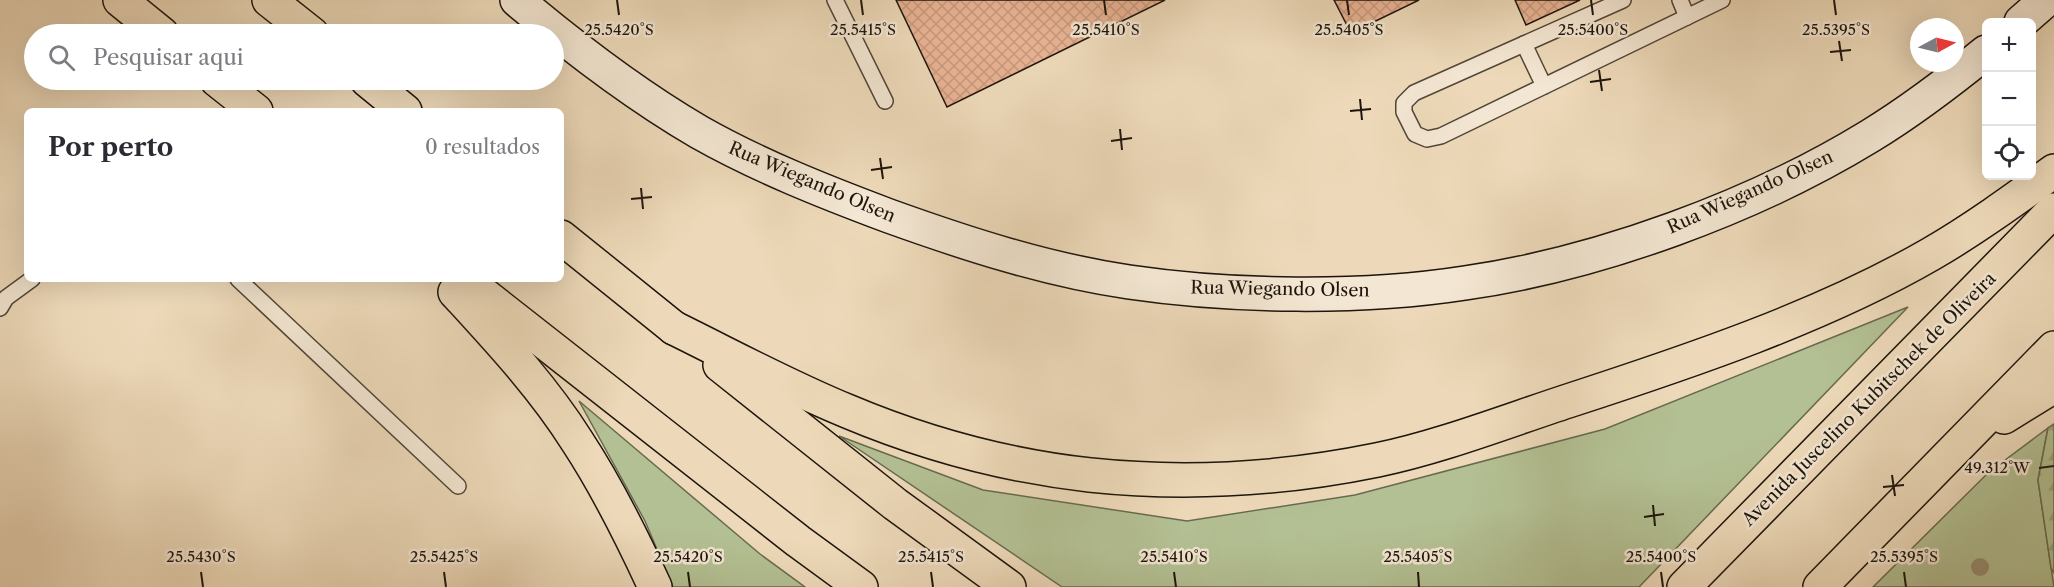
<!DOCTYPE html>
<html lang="pt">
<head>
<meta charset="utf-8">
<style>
  :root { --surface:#fff; --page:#f2f2f3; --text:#2b2b33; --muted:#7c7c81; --line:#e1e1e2 }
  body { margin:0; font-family:"Libre Caslon Text",serif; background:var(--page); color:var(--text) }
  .controls { position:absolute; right:18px; top:18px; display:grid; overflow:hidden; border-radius:9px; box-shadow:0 6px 24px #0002 }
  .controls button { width:54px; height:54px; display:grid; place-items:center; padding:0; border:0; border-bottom:2px solid var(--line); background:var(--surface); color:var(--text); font:30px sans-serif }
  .compass { position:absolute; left:1910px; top:18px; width:54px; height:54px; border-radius:50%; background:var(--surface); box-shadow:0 6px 24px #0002; rotate:83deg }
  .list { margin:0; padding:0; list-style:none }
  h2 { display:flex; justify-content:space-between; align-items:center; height:78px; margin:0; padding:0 24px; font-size:26px }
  h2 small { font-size:20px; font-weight:400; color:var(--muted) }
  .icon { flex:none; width:33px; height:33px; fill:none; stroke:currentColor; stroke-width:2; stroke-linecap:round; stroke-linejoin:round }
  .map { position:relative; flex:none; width:2054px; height:587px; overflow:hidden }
  .search { position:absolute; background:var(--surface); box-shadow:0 6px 24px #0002; left:24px; top:24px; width:540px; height:66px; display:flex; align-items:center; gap:15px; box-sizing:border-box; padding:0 21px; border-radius:33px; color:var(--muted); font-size:22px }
  .panel { position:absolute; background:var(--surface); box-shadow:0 6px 24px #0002; left:24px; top:108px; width:540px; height:174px; border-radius:9px }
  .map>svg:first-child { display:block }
  .green { fill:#b3c093; stroke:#686a50; stroke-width:1.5 }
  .forest { fill:url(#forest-firs); stroke:#686a50; stroke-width:1.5 }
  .building { fill:url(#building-cross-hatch); stroke:#1d150c; stroke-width:1.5 }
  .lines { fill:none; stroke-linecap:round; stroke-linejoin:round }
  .service-casing { stroke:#514637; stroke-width:18 }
  .secondary-casing { stroke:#1d150c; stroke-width:36 }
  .trunk-casing { stroke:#1d150c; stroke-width:36 }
  .motorway-casing { stroke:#1d150c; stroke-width:36 }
  .service { stroke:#f3e6d2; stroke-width:15 }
  .secondary { stroke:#f3e6d2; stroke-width:33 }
  .trunk { stroke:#edd9b9; stroke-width:33 }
  .motorway { stroke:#edd9b9; stroke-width:33 }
  .tree { fill:#988e74 }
  .ticks { fill:none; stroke:#1d150c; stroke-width:2 }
  .labels { text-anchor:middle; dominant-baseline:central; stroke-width:5; stroke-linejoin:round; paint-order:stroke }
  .street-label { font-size:18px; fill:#1d150c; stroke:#f3e6d2 }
  .ticks-label { font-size:15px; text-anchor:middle; fill:#1d150c; stroke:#f3e6d2; stroke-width:5; stroke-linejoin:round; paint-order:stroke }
</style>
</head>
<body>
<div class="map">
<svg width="2054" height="587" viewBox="0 0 2054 587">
  <defs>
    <pattern id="forest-firs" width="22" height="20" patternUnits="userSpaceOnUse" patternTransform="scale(1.5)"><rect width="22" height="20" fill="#b3c093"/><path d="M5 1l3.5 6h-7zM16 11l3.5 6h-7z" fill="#9aa47e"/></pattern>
    <pattern id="building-cross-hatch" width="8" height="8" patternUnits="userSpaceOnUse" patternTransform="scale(1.5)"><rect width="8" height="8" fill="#e7b292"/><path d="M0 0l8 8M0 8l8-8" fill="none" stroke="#c6987d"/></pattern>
  </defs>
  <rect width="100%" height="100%" fill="#edd9b9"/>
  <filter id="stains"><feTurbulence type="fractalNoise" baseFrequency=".00333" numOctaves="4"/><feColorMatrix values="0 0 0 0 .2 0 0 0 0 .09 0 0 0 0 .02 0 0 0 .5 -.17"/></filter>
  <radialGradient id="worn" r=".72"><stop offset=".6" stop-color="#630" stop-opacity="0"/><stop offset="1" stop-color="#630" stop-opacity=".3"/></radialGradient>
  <!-- green -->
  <g class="green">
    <path d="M1908,307l-269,280h-577l-223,-151 144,54 204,31 168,-26 250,-66z"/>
    <path d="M579,401l181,153 45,33h-132l-28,-66z"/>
    <path d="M2048,428l-10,52 16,107h-181l116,-115z"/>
  </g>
  <!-- forest -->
  <path class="forest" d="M2054,424v149l-3,-5 -13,-88 10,-52z"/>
  <!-- building -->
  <g class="building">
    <path d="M896,0h269l-218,107z"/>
    <path d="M1334,0h85l-68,33z"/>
    <path d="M1515,0h65l-54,25z"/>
  </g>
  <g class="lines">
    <!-- service casing -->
    <g class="service-casing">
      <g id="service">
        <path d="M835,0l50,101"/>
        <path d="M1623,0l-209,93 -10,10v9l11,22 12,5 14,-3 281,-136"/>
        <path d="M1680,0l7,17"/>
        <path d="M1524,44l20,42"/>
        <path d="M238,279l220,207"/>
        <path d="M0,308l6,-10 26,-19"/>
      </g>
    </g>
    <!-- secondary casing -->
    <g class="secondary-casing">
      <g id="secondary">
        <path d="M517,0c57,48 117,94 182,132 60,34 126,60 190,84 78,28 158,54 240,66 102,15 233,17 336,1 133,-19 289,-76 405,-147 41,-25 79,-54 116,-84"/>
        <path d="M2021,22l25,-22"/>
      </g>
    </g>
    <!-- trunk casing -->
    <g class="trunk-casing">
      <g id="trunk">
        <path d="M120,0l42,34"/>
        <path d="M269,0l43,34"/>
        <path d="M217,80l39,31"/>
        <path d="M367,80l38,31"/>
        <path d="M561,237l113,91"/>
      </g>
    </g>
    <!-- motorway casing -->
    <g class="motorway-casing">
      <g id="motorway">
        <path d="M464,279l334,262 63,46"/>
        <path d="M455,292c43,47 88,95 122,149 31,47 55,96 78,146"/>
        <path d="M674,328c57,28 114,59 173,83 76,32 161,55 243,64 95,10 194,4 287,-15 63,-13 130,-39 191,-59 120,-39 254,-84 363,-147 43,-25 83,-54 123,-83"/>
        <path d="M720,365l175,139 114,83"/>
        <path d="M2004,417l50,-31"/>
        <path d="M1684,587l370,-377"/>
        <path d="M1820,587l234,-239"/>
      </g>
    </g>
    <!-- service -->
    <use href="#service" class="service"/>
    <!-- secondary -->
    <use href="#secondary" class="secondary"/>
    <!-- trunk -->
    <use href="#trunk" class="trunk"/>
    <!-- motorway -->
    <use href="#motorway" class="motorway"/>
  </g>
  <!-- trees -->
  <circle class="tree" cx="1980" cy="567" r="9"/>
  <!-- ticks -->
  <path class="ticks" d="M617,0l2,15M861,0l2,15M1104,0l2,15M1347,0l2,15M1591,0l2,15M1834,0l2,15M1839,41l3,20M1830,52l21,-2M1599,70l3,21M1590,82l21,-3M1360,99l2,21M1350,111l21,-2M1120,129l2,21M1111,141l21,-3M880,158l3,21M871,170l21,-3M641,188l2,21M631,199l21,-2M2039,468l15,-2M1892,475l3,21M1883,487l21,-2M1653,505l2,21M1644,517l20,-3M201,572l2,15M444,572l2,15M688,572l2,15M931,572l2,15M1174,572l2,15M1418,572l1,15M1661,572l2,15M1904,572l2,15"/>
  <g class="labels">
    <!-- street labels -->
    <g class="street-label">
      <text transform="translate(812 182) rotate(23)">Rua Wiegando Olsen</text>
      <text transform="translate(1750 192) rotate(-24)">Rua Wiegando Olsen</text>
      <text transform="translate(1280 289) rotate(1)">Rua Wiegando Olsen</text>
      <text transform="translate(1869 399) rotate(-45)">Avenida Juscelino Kubitschek de Oliveira</text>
    </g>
  </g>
  <g class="ticks-label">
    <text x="619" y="35">25.5420°S</text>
    <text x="863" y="35">25.5415°S</text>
    <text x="1106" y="35">25.5410°S</text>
    <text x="1349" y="35">25.5405°S</text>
    <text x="1593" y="35">25.5400°S</text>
    <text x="1836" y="35">25.5395°S</text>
    <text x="1997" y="473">49.312°W</text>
    <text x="201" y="562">25.5430°S</text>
    <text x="444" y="562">25.5425°S</text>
    <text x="688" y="562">25.5420°S</text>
    <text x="931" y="562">25.5415°S</text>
    <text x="1174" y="562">25.5410°S</text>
    <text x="1418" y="562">25.5405°S</text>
    <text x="1661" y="562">25.5400°S</text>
    <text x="1904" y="562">25.5395°S</text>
  </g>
  <rect width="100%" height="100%" filter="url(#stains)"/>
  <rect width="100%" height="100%" fill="url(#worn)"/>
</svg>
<div class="controls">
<button>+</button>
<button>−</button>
<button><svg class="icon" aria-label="locate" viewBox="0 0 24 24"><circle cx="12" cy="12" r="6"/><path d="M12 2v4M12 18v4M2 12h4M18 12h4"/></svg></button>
</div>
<svg class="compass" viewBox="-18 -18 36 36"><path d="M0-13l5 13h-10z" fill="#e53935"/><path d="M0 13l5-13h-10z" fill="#7c7c81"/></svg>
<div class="search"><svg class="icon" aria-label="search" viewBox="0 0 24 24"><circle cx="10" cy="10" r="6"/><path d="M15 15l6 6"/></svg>Pesquisar aqui</div>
<section class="panel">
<h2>Por perto<small>0 resultados</small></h2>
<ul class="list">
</ul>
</section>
</div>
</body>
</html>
